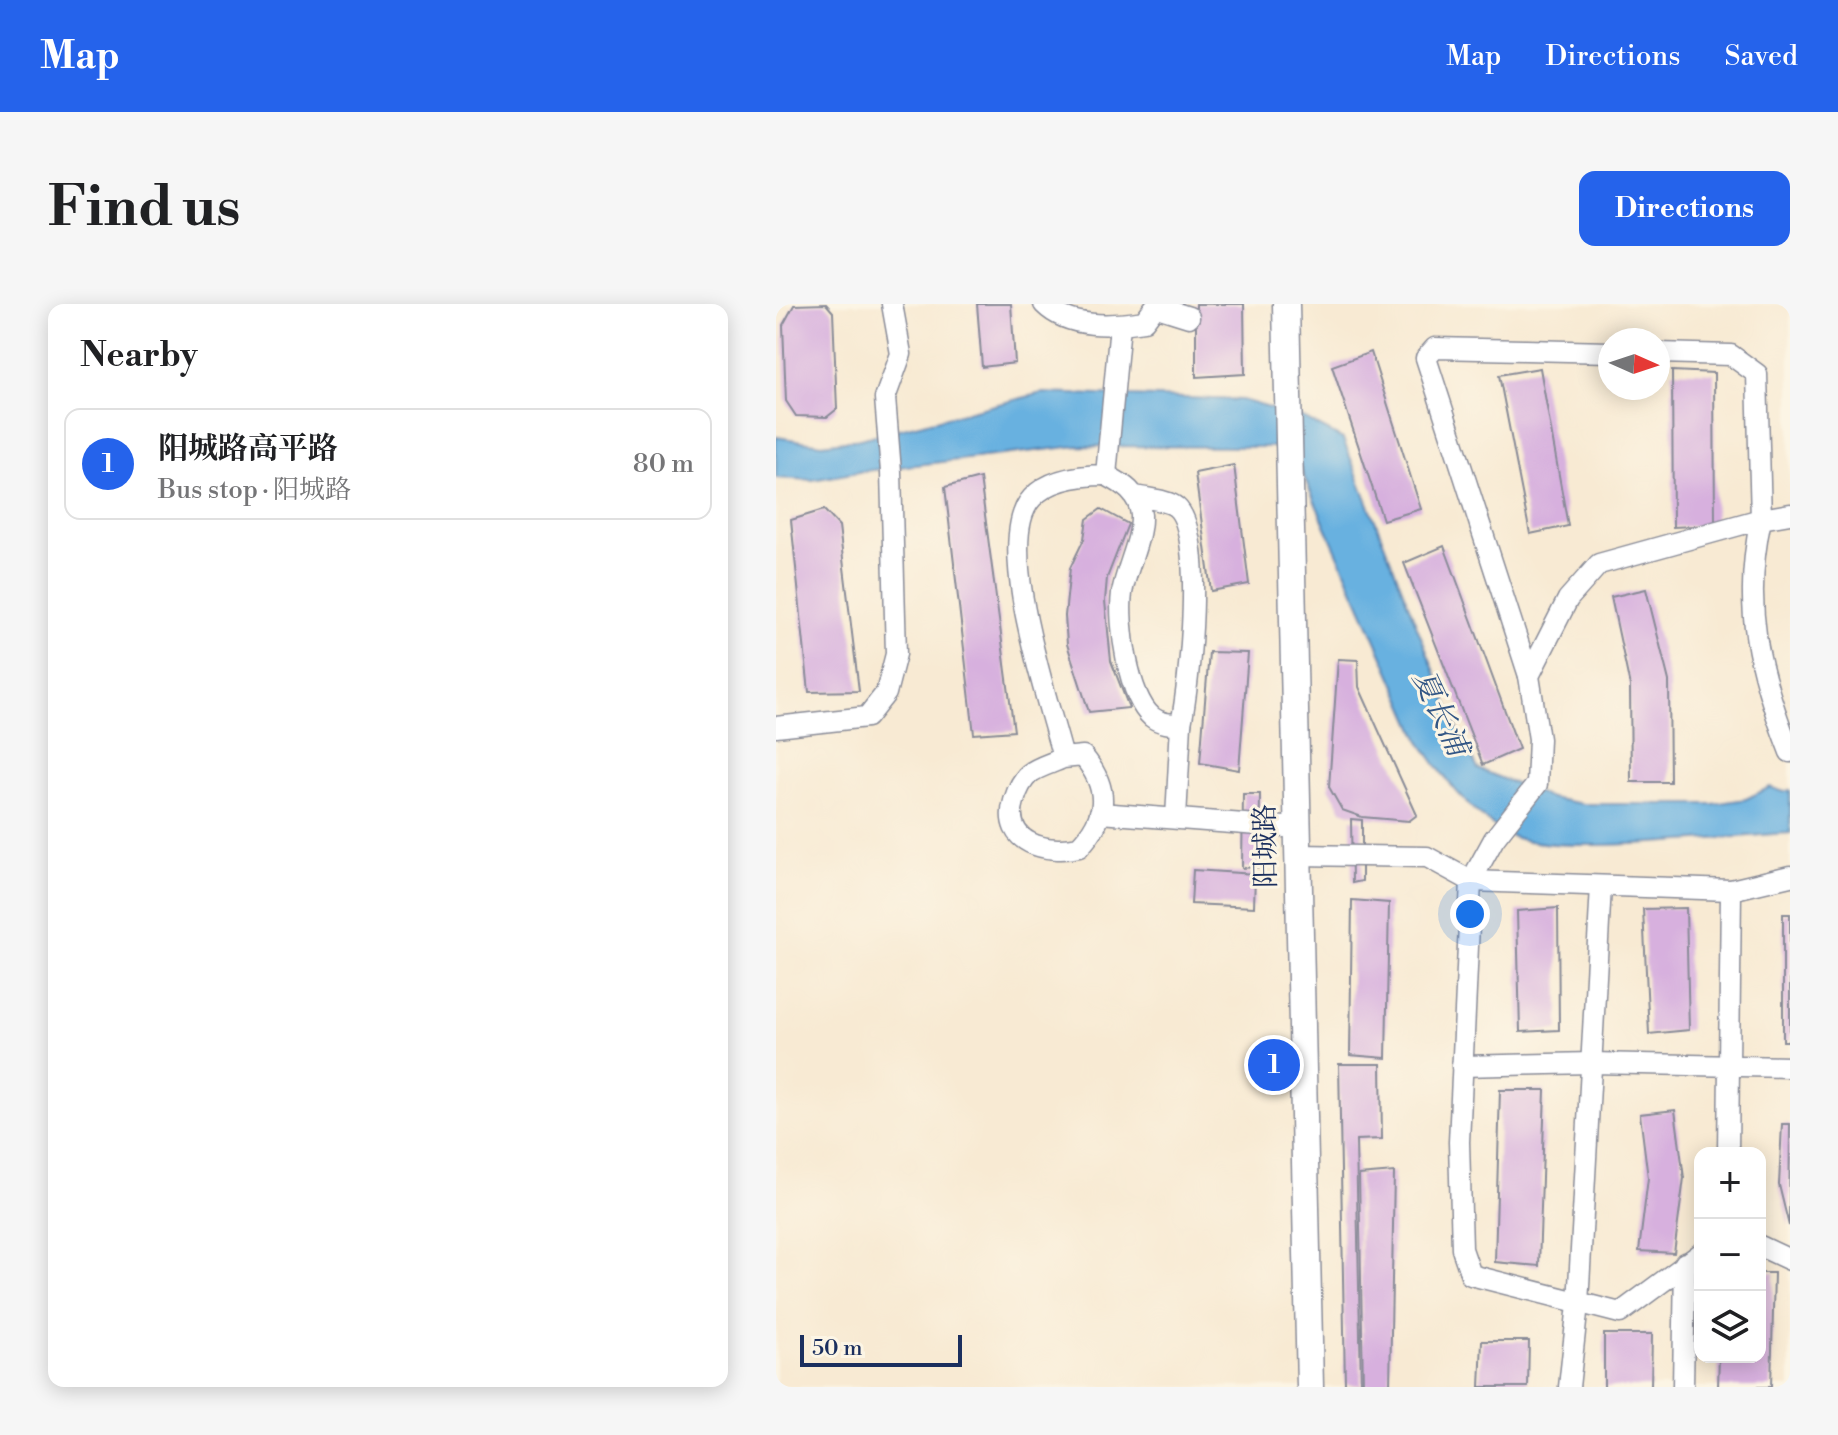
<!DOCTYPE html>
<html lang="en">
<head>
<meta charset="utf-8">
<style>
  :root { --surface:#fff; --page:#f6f6f6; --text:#202124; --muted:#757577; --line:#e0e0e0; --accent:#2563eb }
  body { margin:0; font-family:"Libre Bodoni","Noto Serif SC",serif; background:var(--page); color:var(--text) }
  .controls { position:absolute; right:24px; bottom:24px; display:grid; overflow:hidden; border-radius:16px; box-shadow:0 4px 20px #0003 }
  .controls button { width:72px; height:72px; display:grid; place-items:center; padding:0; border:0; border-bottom:2px solid var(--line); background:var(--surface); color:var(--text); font:40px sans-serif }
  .compass { position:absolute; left:822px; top:24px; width:72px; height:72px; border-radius:50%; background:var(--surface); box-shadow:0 4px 20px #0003; rotate:93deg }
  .scale { position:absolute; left:24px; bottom:20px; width:162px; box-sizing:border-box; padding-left:8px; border:4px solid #1b2f5e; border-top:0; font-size:22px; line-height:28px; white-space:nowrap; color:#1b2f5e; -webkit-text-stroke:6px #fcf5e5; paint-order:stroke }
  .you { position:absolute; left:694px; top:610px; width:28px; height:28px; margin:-20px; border:6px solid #fff; border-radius:50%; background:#1a73e8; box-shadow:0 0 0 12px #1a73e833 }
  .badge { display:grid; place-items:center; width:52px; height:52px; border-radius:50%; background:var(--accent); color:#fff; font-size:26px; font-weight:700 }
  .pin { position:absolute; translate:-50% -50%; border:4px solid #fff; box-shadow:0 2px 8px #0006 }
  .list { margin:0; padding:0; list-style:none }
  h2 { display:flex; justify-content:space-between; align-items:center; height:104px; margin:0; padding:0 32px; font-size:34px }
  h2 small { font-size:26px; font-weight:400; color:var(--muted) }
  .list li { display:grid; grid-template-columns:52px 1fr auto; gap:24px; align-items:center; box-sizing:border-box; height:112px; margin:0 16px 16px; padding:0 16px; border:2px solid var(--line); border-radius:16px }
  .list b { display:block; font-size:30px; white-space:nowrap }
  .list p { margin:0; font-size:26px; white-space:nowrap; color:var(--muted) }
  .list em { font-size:26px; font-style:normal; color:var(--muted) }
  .icon { flex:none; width:44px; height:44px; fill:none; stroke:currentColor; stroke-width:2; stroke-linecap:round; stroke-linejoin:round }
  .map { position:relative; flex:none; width:1014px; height:1083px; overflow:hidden; border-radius:16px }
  header { display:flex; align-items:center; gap:48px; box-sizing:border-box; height:112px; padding:0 40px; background:var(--accent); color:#fff }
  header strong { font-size:38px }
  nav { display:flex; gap:44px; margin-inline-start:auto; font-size:28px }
  .intro { display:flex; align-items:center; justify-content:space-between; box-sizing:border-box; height:192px; padding:0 48px }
  h1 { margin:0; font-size:56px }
  .button { padding:20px 36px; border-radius:16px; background:var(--accent); color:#fff; font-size:28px; font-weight:700 }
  main { display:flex; gap:48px; padding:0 48px }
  aside { flex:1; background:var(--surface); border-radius:16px; box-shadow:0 4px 20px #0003 }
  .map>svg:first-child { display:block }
  .water { fill:#68b1e0; stroke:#42709f; stroke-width:2 }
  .building { fill:#d7b0de }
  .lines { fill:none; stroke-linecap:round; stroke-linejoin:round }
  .minor-casing { stroke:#8a8c98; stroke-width:23 }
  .tertiary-casing { stroke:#8a8c98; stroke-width:29 }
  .minor { stroke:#fff; stroke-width:20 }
  .tertiary { stroke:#fff; stroke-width:26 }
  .labels { text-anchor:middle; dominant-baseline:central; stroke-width:6; stroke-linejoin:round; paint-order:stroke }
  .street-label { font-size:28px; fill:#1b2f5e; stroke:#fcf5e5 }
  .water-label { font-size:30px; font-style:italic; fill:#325685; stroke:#fcf5e5 }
</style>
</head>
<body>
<header>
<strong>Map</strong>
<nav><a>Map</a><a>Directions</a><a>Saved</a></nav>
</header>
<div class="intro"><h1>Find us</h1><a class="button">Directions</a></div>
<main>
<aside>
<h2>Nearby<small></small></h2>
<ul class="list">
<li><span class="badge">1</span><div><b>阳城路高平路</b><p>Bus stop · 阳城路</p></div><em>80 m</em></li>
</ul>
</aside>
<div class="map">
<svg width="1014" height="1083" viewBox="0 0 1014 1083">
  <rect width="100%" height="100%" fill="#fcf5e5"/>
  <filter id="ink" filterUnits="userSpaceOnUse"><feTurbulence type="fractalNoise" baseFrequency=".0125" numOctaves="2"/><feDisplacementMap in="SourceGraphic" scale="16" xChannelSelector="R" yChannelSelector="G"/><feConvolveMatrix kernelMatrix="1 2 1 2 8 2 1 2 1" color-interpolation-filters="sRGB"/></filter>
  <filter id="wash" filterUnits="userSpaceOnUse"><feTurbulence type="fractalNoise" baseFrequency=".006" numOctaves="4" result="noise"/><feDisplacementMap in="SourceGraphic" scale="32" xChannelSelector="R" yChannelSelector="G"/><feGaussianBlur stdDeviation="1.8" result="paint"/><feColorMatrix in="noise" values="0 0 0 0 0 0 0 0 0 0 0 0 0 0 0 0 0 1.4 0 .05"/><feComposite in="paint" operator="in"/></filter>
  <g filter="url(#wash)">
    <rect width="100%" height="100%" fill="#f8ead3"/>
    <!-- water -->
    <path class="water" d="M266,89l200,7 59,17 42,22 114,289 21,41 72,29 33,6h130l33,-5 24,-12 14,5 6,-2v43c-55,3 -240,24 -281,2 -38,-20 -65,-57 -88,-92l-121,-275 -26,-21 -196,-1 -214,25 -52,9 -36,-2v-41l46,7 38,-5z"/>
    <g id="blocks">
      <!-- building -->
      <g class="building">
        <path d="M50,0l7,8 4,97 -10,8 -31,-1 -10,-15 -3,-76 11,-20z"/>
        <path d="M201,0h34l4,59 -33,4z"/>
        <path d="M420,0h48l1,70 -49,3z"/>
        <path d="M595,48l50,157 -38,11 -51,-154z"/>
        <path d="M764,64l28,158 -38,8 -31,-159z"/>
        <path d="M896,67l42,2 1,152 -42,2z"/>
        <path d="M458,161l15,119 -38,7 -16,-118z"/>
        <path d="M204,174l34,253 -40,3 -29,-247z"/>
        <path d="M325,205l27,15 -21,54 -2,23 6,60 18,47 -40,4 -22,-68 -2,-28 5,-48 14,-29 3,-20z"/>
        <path d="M48,206l15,16 20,165 -50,1 -18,-172z"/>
        <path d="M668,242l75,203 -36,16 -79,-202z"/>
        <path d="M870,285l23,92 1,101h-39l-1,-96 -19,-89z"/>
        <path d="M433,348l39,1 -9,117 -39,-7z"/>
        <path d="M562,355l20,1 1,27 58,128 -8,6 -47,-4 -20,-7 -13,-23z"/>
        <path d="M467,490h17l-1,73 -17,1z"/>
        <path d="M575,515l11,1v61l-10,2z"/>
        <path d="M417,566l62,4 -1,33 -63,-3z"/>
        <path d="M576,596l37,3 -3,155 -36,-3z"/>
        <path d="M782,604l1,122 -39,2 -3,-121z"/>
        <path d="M910,604l3,122 -40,4 -6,-125z"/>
        <rect x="1007" y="610" width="7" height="127"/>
        <path d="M563,760h42l1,75 -26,1 5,245 -16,-1z"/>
        <path d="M724,786h45l-6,176 -44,-4z"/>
        <path d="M899,806l9,68 -10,75 -35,-2 9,-73 -8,-64z"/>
        <path d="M1006,820h8l-1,102 -10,-41z"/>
        <path d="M618,868l-4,214 -27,-1 -4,-210z"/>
        <path d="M984,969h14l-3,114h-53l1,-30h41z"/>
        <path d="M828,1030h48l-1,53h-47z"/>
        <path d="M706,1037h47l-1,46h-48z"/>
      </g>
    </g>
  </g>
  <g filter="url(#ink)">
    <use href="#blocks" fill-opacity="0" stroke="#8a8c98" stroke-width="2"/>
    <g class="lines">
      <!-- minor casing -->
      <g class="minor-casing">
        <g id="minor">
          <path d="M268,0c25,25 68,22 100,17l13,-17"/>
          <path d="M381,3l32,10"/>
          <path d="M882,49l73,2 26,19 4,145 29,-5"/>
          <path d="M330,171c17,9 33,18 35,40 1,25 -15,53 -19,78 -4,30 6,103 30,124 9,7 19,7 29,7 8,-38 25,-192 -5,-217 -8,-7 -29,-8 -40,-11"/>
          <path d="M753,372l-103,-318 9,-10 175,4"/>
          <path d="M0,423l91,-10 19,-24 10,-39 -5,-182 -6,-74 16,-44 -9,-50"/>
          <path d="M287,454l20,-2c27,33 25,61 -4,91 -31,7 -78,-3 -65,-46 3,-10 7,-20 15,-27 8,-7 24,-11 34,-16 -13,-53 -71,-217 -31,-260 18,-20 50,-23 74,-23l14,-150"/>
          <path d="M324,509l198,15"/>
          <path d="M400,514l5,-94"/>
          <path d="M522,551l129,2 44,24 260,9 59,-14"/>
          <path d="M686,762l129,-3 199,4"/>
          <path d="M952,849l3,-263"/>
          <path d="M984,942l30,14"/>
          <path d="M924,950l-80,59 -149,-38 -9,-26 -3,-107 12,-261 23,-42 43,-55 2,-45 -10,-63 39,-77 31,-35 162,-45c-19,86 -3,152 29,233"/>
          <path d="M793,1083l9,-83 23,-418"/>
          <path d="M907,1083l2,-124"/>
        </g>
      </g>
      <!-- tertiary casing -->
      <g class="tertiary-casing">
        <path id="tertiary" d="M510,0l24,1083"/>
      </g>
      <!-- minor -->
      <use href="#minor" class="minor"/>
      <!-- tertiary -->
      <use href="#tertiary" class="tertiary"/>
    </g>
  </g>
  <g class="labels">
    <!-- street labels -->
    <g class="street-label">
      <text transform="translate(490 542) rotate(-91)">阳城路</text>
    </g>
    <!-- water labels -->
    <g class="water-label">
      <text transform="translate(664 409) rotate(65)">夏长浦</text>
    </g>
  </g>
</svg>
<div class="controls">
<button>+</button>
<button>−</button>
<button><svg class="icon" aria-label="layers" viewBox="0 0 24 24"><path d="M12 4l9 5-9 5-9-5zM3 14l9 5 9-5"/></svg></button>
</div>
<svg class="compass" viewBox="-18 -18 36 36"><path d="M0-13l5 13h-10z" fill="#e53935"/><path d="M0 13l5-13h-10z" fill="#757577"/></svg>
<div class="scale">50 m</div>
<div class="you"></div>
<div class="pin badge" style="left:498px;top:761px">1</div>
</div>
</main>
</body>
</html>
